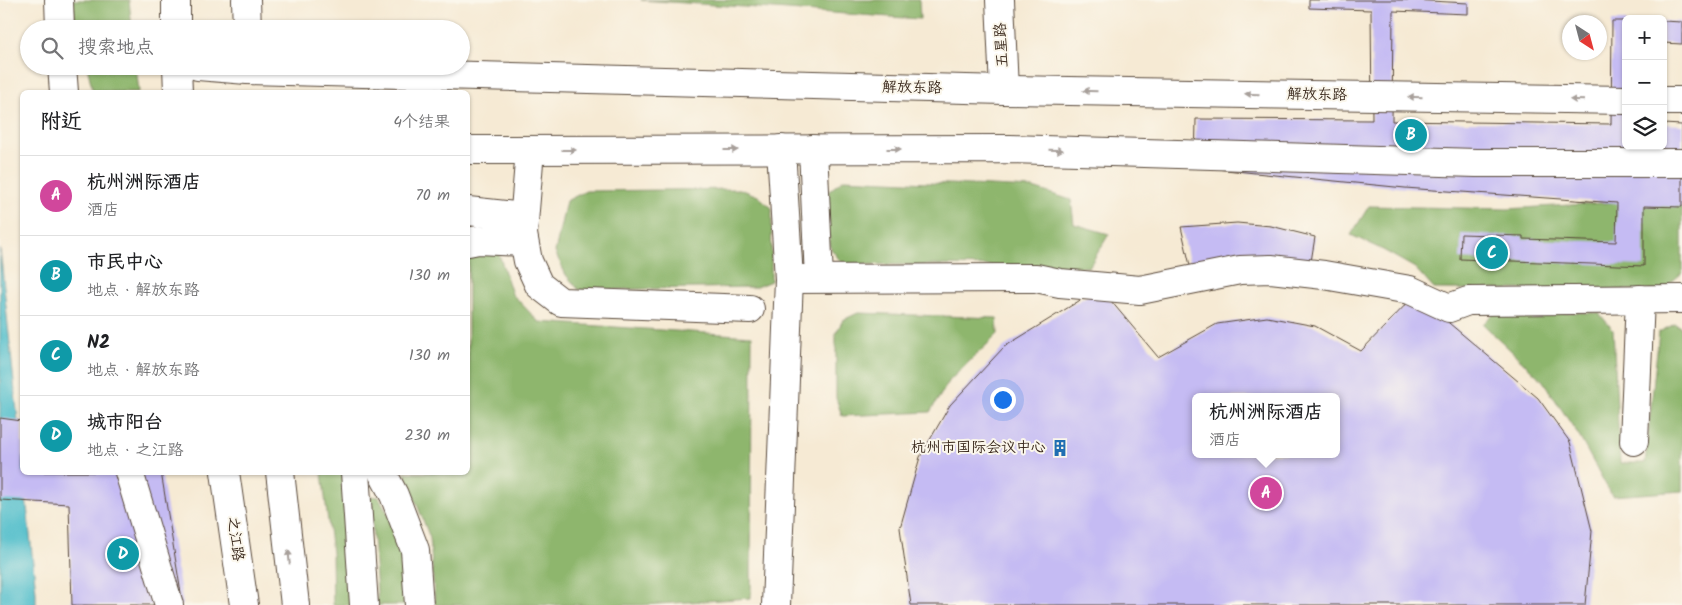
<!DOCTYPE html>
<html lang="zh">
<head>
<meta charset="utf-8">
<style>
  :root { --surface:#fff; --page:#f6f6f6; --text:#202124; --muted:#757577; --line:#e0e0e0; --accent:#0f766e }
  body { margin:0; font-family:Kalam,"LXGW WenKai TC",sans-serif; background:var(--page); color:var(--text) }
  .controls { position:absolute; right:15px; top:15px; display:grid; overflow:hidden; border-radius:8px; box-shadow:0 1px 4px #0004 }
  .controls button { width:45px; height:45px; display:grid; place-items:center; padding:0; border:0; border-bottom:1px solid var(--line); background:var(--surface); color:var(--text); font:25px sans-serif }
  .compass { position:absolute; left:1562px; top:15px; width:45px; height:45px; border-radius:50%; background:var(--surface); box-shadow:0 1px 4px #0004; rotate:144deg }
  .you { position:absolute; left:1002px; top:399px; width:18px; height:18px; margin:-12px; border:4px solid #fff; border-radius:50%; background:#1a73e8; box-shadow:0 0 0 8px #1a73e833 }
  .badge { display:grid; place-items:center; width:32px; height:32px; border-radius:50%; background:var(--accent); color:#fff; font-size:16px; font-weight:700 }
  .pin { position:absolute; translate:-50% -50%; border:2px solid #fff; box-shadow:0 1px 5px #0006 }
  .popup { position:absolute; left:1192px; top:393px; width:148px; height:65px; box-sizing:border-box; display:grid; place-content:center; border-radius:8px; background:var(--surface); filter:drop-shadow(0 1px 4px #0005); font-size:16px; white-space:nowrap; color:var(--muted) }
  .popup b { font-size:19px; color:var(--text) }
  .popup::after { content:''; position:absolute; left:50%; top:100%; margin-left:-10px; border:10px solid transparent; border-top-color:var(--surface) }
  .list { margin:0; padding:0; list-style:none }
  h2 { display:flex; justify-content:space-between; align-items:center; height:65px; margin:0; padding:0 20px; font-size:21px }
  h2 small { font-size:16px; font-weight:400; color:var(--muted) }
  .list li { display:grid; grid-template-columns:32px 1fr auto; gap:15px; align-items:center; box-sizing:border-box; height:80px; padding:0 20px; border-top:1px solid var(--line) }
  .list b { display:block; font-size:19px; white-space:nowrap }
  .list p { margin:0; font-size:16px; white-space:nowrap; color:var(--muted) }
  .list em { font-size:16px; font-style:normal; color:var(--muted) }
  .icon { flex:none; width:28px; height:28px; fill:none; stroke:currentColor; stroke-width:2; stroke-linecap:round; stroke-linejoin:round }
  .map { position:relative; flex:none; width:1682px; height:605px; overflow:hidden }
  .search { position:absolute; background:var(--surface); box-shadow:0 1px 4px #0004; left:20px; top:20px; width:450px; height:55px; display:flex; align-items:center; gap:12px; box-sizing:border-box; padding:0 18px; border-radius:28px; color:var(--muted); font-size:19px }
  .panel { position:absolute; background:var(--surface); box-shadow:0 1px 4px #0004; left:20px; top:90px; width:450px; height:385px; border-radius:8px }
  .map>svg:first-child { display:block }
  .forest { fill:#8eb66d; stroke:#647046 }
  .water { fill:#51becb; stroke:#467474 }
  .building { fill:#c5bbf3; fill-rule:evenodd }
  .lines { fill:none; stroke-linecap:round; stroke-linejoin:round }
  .minor-casing { stroke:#574739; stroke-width:30 }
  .major-casing { stroke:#574739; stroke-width:30 }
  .minor { stroke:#fff; stroke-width:28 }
  .major { stroke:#fff; stroke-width:28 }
  .oneway { fill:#a79f9a }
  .labels { text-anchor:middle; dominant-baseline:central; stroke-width:4; stroke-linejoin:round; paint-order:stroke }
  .street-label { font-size:15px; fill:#3b2a1e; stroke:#fbf7ec }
  .poi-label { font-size:15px; fill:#3b2a1e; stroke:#fbf7ec; text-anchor:end }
</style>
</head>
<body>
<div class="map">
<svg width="1682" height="605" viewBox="0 0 1682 605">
  <rect width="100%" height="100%" fill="#fbf7ec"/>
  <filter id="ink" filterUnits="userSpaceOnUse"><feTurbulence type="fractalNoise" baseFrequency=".02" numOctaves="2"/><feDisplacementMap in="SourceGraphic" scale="10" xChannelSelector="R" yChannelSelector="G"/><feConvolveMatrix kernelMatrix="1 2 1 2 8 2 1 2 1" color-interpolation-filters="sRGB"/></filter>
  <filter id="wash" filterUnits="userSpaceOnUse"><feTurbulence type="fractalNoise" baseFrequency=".0096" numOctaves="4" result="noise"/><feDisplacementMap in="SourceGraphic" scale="20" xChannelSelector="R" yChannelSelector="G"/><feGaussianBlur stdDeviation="1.12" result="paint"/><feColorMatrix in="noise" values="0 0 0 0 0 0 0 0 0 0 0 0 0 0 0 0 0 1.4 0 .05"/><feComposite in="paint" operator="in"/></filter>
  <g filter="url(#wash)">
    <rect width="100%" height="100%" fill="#f6ead4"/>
    <!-- forest -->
    <g class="forest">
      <path d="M71,0h58l3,29h-54z"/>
      <path d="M641,0h278l1,19z"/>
      <path d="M87,66h49l3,26h-46z"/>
      <path d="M844,179l189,9 38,12 3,24 35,10 -20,33 -246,-3 -12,-15 -6,-36 4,-22z"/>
      <path d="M740,189l18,7 14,12 -1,73 -15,6 -177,3 -13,-15 -11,-23 11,-51 20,-10z"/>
      <path d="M1649,200h33v73l-20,17 -228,-1 -19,-21 -32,-18 -32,-15 18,-29 139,3z"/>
      <path d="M498,251l14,43 27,28 213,14 -1,262 -108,7h-208l-5,-67 -25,-65 63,-1v-216z"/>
      <path d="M1496,311l103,2 14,17 7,133h25l14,-131 16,-8 7,4v163l-70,5 -33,-60 -36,-55 -60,-57z"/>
      <path d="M858,313l139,5 1,16 -48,46 -20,32 -88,4 -6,-18v-65l7,-13z"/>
      <path d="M322,473h24l8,132h-21l-1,-52z"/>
      <path d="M370,496l9,1 12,22 12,37 4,49h-29z"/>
    </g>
    <!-- water -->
    <path class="water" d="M0,249l36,343v13h-36z"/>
    <g id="blocks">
      <!-- building -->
      <g class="building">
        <path d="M1309,0h102l57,3v11l-75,-3 -1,110 219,3 1,-103h14v125h37v-22l19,1v82l-38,-1v60l-184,-7 1,-25 62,2v3l93,3 1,-39 -212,-15 -210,-21 1,-48 176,1 -1,-110 -62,-2z"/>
        <path d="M1663,21l19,1v22l-19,-1z"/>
        <path d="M1237,223l34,3 44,11 -5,31 -118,6 -11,-47z"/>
        <path d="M1100,288l58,69 59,-33 50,-7 48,9 46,25 52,-54 30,21 95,80 32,44 22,89 -7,74h-674l-11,-77 20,-71 30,-52 54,-58zM1196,397h140v57h-140z"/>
        <path d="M0,418l22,3v51h139l22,133h-111l-3,-101 -69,-4z"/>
      </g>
    </g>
  </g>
  <g filter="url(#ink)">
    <use href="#blocks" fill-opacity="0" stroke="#574739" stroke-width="1"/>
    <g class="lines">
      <!-- minor casing -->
      <g class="minor-casing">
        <g id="minor">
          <path d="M59,0l1,29"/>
          <path d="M1000,0l4,90"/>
          <path d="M62,66l2,26"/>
          <path d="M813,149l6,129"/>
          <path d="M530,150l-7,84 5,27 11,24 22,17 189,7"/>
          <path d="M468,211l56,6"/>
          <path d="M468,242l10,-2 46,2"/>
          <path d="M789,279l247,-1 24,5 80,7 100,-20 31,-1 53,6 86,15 39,18 19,-7 214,-2"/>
          <path d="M1634,441l6,-142"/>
          <path d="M129,472l40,133"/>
          <path d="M355,472l9,133"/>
          <path d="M382,472l12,23 21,55 4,55"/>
          <path d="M776,605l13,-326 -8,-130"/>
        </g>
      </g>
      <!-- major casing -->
      <g class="major-casing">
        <g id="major">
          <path d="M176,0v29"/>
          <path d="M246,0l1,29"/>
          <path d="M177,66l1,26"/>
          <path d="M198,66l49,4 757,20 622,10"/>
          <path d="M1663,101h19"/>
          <path d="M468,150l542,-1 466,14h206"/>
          <path d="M225,472l19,133"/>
          <path d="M280,472l15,133"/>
        </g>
      </g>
      <!-- minor -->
      <use href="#minor" class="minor"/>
      <!-- major -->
      <use href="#major" class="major"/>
    </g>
    <!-- one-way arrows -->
    <defs><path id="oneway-solid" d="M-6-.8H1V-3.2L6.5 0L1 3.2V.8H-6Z" transform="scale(1.25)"/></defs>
    <g class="oneway">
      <use href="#oneway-solid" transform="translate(1090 91) rotate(-179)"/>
      <use href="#oneway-solid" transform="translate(1252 94) rotate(-179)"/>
      <use href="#oneway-solid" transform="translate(1415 97) rotate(-179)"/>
      <use href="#oneway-solid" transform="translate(1577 100) rotate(-179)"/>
      <use href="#oneway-solid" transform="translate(894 149)"/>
      <use href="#oneway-solid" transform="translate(569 150)"/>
      <use href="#oneway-solid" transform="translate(731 150)"/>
      <use href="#oneway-solid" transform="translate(1056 150) rotate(2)"/>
      <use href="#oneway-solid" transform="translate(289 557) rotate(-96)"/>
    </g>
  </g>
  <!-- icons -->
  <defs>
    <g id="building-bare" transform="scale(1.35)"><path d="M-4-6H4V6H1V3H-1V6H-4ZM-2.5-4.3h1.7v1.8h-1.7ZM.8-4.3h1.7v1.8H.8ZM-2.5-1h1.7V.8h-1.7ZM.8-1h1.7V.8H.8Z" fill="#1f6fb2" stroke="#fbf7ec" stroke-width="2.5" paint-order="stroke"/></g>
  </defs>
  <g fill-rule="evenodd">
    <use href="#building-bare" x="1060" y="448"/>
  </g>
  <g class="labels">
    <!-- street labels -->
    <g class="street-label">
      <text transform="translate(1002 45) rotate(-93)">五星路</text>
      <text transform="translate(912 88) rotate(1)">解放东路</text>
      <text transform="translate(1317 95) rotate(1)">解放东路</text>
      <text transform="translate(235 539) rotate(82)">之江路</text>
    </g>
    <!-- poi labels -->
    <g class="poi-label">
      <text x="1046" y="448">杭州市国际会议中心</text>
    </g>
  </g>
</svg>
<div class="controls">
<button>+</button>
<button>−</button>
<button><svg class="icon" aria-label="layers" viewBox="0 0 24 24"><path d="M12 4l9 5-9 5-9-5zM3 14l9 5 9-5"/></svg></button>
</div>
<svg class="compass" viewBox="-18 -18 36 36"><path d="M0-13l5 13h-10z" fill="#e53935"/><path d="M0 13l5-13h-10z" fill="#757577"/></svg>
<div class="you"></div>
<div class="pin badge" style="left:1266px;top:493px;background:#d1479c">A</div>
<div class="popup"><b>杭州洲际酒店</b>酒店</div>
<div class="pin badge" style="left:1411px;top:135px;background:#0f9aa8">B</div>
<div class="pin badge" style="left:1492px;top:253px;background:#0f9aa8">C</div>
<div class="pin badge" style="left:123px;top:554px;background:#0f9aa8">D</div>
<div class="search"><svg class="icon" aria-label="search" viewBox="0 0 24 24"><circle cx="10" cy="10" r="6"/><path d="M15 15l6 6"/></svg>搜索地点</div>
<section class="panel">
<h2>附近<small>4个结果</small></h2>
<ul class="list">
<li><span class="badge" style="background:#d1479c">A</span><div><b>杭州洲际酒店</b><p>酒店</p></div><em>70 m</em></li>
<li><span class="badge" style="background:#0f9aa8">B</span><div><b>市民中心</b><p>地点 · 解放东路</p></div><em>130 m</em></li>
<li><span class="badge" style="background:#0f9aa8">C</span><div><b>N2</b><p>地点 · 解放东路</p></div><em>130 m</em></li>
<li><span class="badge" style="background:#0f9aa8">D</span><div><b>城市阳台</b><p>地点 · 之江路</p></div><em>230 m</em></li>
</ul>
</section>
</div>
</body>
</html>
